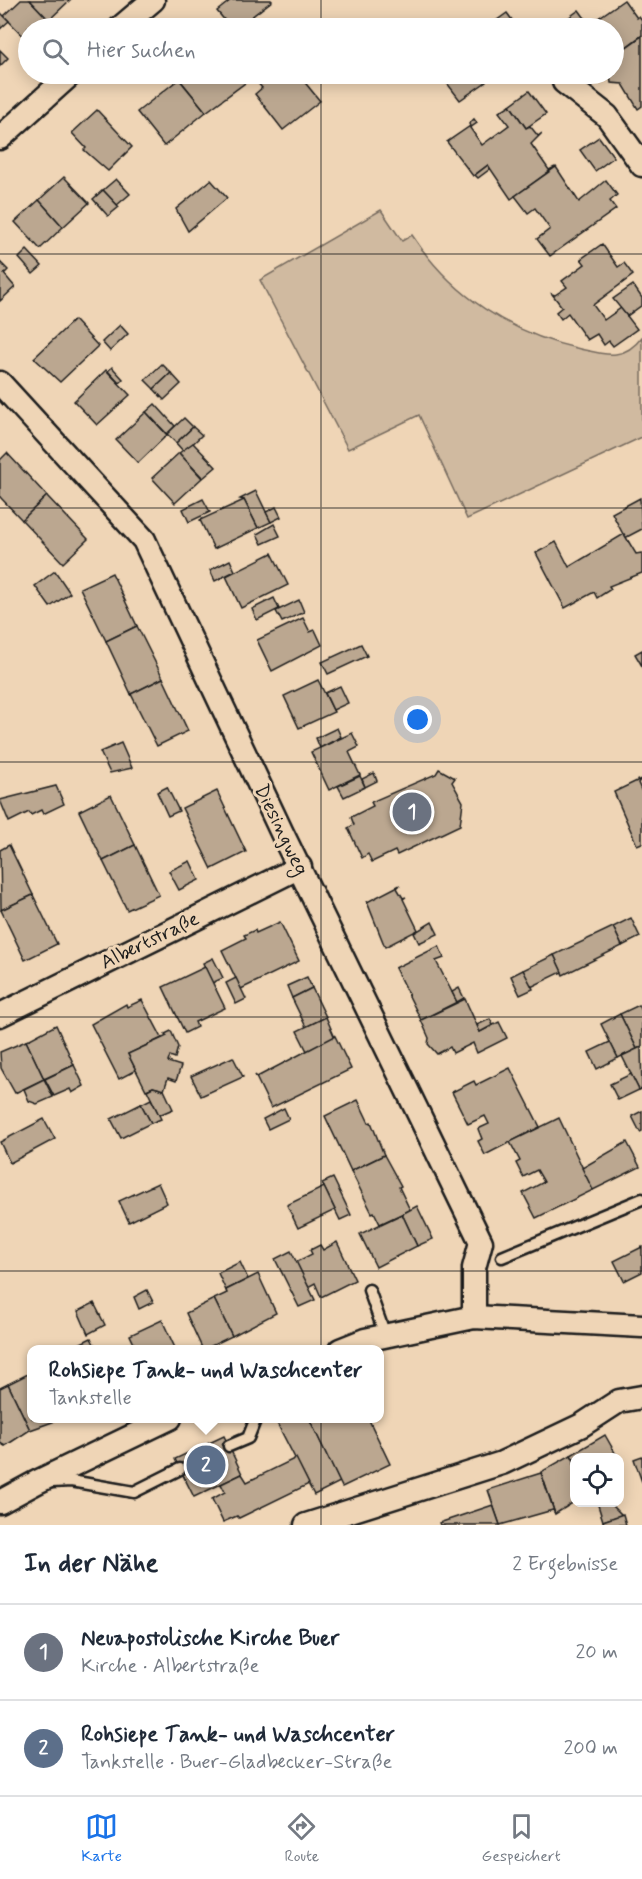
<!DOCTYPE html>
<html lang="de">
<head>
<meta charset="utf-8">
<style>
  :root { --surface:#fff; --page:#f6f6f7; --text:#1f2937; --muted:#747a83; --line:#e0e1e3; --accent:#1a73e8 }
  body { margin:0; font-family:Mynerve,sans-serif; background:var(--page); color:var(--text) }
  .controls { position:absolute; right:18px; bottom:18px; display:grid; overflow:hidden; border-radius:12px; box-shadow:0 3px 15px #0003 }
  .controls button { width:54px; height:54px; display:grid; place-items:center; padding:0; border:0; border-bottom:2px solid var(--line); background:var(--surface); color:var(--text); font:30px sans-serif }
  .you { position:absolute; left:418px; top:720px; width:21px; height:21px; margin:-15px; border:4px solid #fff; border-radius:50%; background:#1a73e8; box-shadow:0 0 0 9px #1a73e833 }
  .badge { display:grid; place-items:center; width:39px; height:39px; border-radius:50%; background:var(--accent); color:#fff; font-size:20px; font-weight:700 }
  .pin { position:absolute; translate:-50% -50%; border:3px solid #fff; box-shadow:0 2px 6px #0006 }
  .popup { position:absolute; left:27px; top:1345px; width:357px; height:78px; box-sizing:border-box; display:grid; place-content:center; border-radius:12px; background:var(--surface); filter:drop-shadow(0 2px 4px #0005); font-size:20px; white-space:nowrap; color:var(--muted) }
  .popup b { font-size:22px; color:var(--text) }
  .popup::after { content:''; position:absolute; left:50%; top:100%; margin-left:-12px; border:12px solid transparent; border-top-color:var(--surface) }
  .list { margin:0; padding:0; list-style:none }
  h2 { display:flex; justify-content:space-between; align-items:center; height:78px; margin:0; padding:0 24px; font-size:26px }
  h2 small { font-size:20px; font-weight:400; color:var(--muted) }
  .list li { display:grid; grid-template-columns:39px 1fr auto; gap:18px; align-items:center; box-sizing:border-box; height:96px; padding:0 24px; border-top:2px solid var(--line) }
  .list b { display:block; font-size:22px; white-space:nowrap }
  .list p { margin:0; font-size:20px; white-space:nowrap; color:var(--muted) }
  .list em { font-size:20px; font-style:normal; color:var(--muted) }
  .icon { flex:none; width:33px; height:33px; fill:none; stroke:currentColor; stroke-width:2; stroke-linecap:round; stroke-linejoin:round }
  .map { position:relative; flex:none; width:642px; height:1525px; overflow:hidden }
  .search { position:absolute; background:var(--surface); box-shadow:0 3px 15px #0003; left:18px; right:18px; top:18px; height:66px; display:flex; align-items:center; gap:15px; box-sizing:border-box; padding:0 21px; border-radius:33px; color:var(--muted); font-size:22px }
  .sheet { height:270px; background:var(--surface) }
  nav { display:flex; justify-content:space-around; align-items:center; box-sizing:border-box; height:84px; border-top:2px solid var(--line); background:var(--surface); font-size:16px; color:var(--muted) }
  nav a { display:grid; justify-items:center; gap:3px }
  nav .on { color:var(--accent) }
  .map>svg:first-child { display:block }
  .green { fill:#d0baa0; stroke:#766b5e; stroke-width:1.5 }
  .building { fill:#bba790; stroke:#1c1c1c; stroke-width:1.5 }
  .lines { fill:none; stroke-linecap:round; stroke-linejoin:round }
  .service-casing { stroke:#1c1c1c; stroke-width:15 }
  .minor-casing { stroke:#1c1c1c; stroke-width:27 }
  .service { stroke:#efd5b6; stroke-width:10 }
  .minor { stroke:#efd5b6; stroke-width:22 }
  .grid { fill:none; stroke:#1c1c1c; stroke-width:1.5; stroke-opacity:0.55 }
  .labels { text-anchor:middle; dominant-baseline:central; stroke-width:6; stroke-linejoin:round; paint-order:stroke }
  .street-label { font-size:20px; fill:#1c1c1c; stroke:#efd5b6 }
</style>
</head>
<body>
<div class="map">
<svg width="642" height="1525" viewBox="0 0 642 1525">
  <rect width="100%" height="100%" fill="#efd5b6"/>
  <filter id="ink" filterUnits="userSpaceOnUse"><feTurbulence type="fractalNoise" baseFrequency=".0167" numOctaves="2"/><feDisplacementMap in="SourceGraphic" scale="12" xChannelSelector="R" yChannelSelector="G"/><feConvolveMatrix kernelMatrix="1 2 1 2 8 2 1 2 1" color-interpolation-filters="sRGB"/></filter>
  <g filter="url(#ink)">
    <!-- green -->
    <path class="green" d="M381,210l21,31 10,-6c39,60 99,99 168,114 26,6 44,12 62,-12v100l-175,82 -48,-104 -71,34 -88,-169z"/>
    <!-- building -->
    <g class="building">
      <path d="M21,0h9l19,20 -9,8h-12l-1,12 -23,-24z"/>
      <path d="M30,0h40l-21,20z"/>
      <path d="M231,0h40l1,1 -35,27h-6l-14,-17z"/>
      <path d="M624,0l13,18 2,-2 3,4v15l-28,21v-28h-30z"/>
      <path d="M579,10l11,15 -6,3h-21l-3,-4z"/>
      <path d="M0,12l9,9 -9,8z"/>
      <path d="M507,13l11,15h-32z"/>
      <path d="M642,36v70l-4,3 -15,-25 -12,-1 -1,-9h4v-18z"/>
      <path d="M0,50l8,8 -8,8z"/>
      <path d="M188,74h56l5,6 -43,32 -26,-32z"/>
      <path d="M267,74h31l22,27 -37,29 -28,-36 7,-6 -5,-6z"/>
      <path d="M440,74h50l-7,5 3,3 -26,18z"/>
      <path d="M179,79l27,33 -42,34 -27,-34z"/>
      <path d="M529,91l17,23 -20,14 -16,-23z"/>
      <path d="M510,105l16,23 4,-2 8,10 4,-3 -11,11 18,26 6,-3 -44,32 -23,-34 -15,11 -26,-34 23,-16 -1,-2 5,-5 3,4 -7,5 12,17 27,-20 -10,-13z"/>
      <path d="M97,110l35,37 -24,24 -24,-21 2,-2 -14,-15z"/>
      <path d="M599,137l15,20 -19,14 -15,-21z"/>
      <path d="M488,165l2,4 -12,9 -3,-3z"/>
      <path d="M556,167l23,35 27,-22 11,15 -7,6 6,8 -66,47 -13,-17 13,-10 -15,-21 -7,5 -13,-17z"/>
      <path d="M64,177l25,26 -26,24 -24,-27z"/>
      <path d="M116,179l14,15 -13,11 -14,-15z"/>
      <path d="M211,180l16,18 -39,33 -12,-22z"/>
      <path d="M103,190l16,17 -11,9 -15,-17z"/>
      <path d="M39,200l24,27 -23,22 -25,-27z"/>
      <path d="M602,244l16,23 6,-4 9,12 -40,30 11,15 17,-12 16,21 -24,17 -4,-5 -5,4 -7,-11 -10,6 -19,-27 -7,6 -5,-7 6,-5 -10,-13 3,1 12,-8 -5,-6 23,-17 -4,-5z"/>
      <path d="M27,250l15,16 -9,8 -14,-16z"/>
      <path d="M0,262l8,8 -4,4 11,13 -15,14z"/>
      <path d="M633,285l9,13v7l-15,11 -14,-17z"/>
      <path d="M74,320l24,26 -38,36 -26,-24z"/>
      <path d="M120,325l8,9 -18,17 -8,-9z"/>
      <path d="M162,364l9,9 -17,16 -9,-9z"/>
      <path d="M112,367l11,12 -4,4 -11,-12z"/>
      <path d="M106,370l24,25 -33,30 -23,-24z"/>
      <path d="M171,373l10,11 -17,16 -10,-11z"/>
      <path d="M155,404l20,22 -8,8 -21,-22z"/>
      <path d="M146,412l21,23 -29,28 -22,-23z"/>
      <path d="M184,418l9,9 -17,16 -9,-9z"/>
      <path d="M193,427l9,8 -18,17 -8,-9z"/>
      <path d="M193,443l23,24 -13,11 -24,-25z"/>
      <path d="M7,453l40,43 -25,24 -22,-23v-37z"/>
      <path d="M179,453l23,25 -27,25 -23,-25z"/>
      <path d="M256,491l15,31 -13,6 -14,-28 -4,-1z"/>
      <path d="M47,496l41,43 -25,24 -41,-43z"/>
      <path d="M640,498l2,31 -17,9 -13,-25z"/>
      <path d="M203,499l7,13 -21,10 -6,-13z"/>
      <path d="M244,500l14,28 -44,21 -14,-29z"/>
      <path d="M276,507l5,10 -10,5 -5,-10z"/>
      <path d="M274,524l6,12 -18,8 -5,-10z"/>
      <path d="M624,534l12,20 6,-1v20l-33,13 2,3 -14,9 -3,-6 -29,16 -29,-55 20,-11 13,25z"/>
      <path d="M272,553l16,32 -47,23 -15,-32z"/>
      <path d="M230,560l5,11 -20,10 -5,-11z"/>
      <path d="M55,571l15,22 -20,14 -15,-21z"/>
      <path d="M112,573l25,53 -31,15 -26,-53z"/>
      <path d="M274,598l5,11 -22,11 -5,-11z"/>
      <path d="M299,600l5,12 -22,10 -6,-11z"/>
      <path d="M303,618l7,14 5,-2 7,15 -50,26 -15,-31z"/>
      <path d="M137,626l26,52 -32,16 -25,-53z"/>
      <path d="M361,644l6,12 -39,18 -6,-12z"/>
      <path d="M642,650v16l-7,-12z"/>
      <path d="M163,678l25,53 -31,15 -26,-52z"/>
      <path d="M318,680l16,32 -35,16 -15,-32z"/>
      <path d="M340,686l8,17 -15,7 -8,-17z"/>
      <path d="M337,728l4,9 -21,11 -4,-10z"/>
      <path d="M352,733l7,14 -10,5 11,23 -31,15 -18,-38z"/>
      <path d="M121,743l11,25 -22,5 -10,-21z"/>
      <path d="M439,769l16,9 -3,4 11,20 -3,23 -63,30 -2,-4 -23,11 -4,-8 -6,4 -14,-30 6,-3 -3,-8 22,-11 -2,-4 65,-28z"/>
      <path d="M374,773l3,8 -12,6 -3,-8z"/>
      <path d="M360,776l5,11 -21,10 -6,-11z"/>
      <path d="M641,779l-3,4 4,9v51l-5,2 -23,-53z"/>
      <path d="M56,786l8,18 -21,10 -2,-4 -10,5 -2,-3 -20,10 -9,-22z"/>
      <path d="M167,787l12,24 -11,5 -11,-24z"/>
      <path d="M217,791l29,61 -34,17 -30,-61z"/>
      <path d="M111,795l24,50 -32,16 -24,-50z"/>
      <path d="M9,845l24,50 -32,15 -1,-60z"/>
      <path d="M135,845l24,50 -32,15 -24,-49z"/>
      <path d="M190,861l9,19 -20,10 -10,-19z"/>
      <path d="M400,885l-3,3 6,10 3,-1 -3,2 15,31 -33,17 -18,-45z"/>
      <path d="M33,895l24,49 -32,16 -24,-50z"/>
      <path d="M631,918l9,19 -18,9 -9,-19z"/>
      <path d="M280,922l19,39 -58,28 -19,-39 24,-12 -2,-3 11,-5 1,3z"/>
      <path d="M432,922l6,12 -19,9 -5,-10z"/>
      <path d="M613,927l9,19 -59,29 -9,-20z"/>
      <path d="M439,946l5,12 -8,3 21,41 -36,18 -26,-52z"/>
      <path d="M554,955l8,17 -31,15 -8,-17z"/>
      <path d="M213,958l10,20 -11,5 -9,-20z"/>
      <path d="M205,967l20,41 -30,14 2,5 -12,6 -22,-46z"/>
      <path d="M523,970l10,19 -13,6 -9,-19z"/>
      <path d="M307,977l5,11 -20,10 -5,-12z"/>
      <path d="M236,978l10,21 -10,5 -10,-21z"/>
      <path d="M312,988l14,29 -20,10 -14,-29z"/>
      <path d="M459,988l5,10 -7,4 -5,-10z"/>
      <path d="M465,999l15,33 19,-10 8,16 -30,15 -4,-10 -20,10 -3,-6 -13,7 -9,-10 1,-6 -8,-18z"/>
      <path d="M142,1000l20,38 -34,16 8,16 -17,9 -28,-55 35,-20 1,3z"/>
      <path d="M639,1005l3,6v35l-5,3 -17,-35z"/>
      <path d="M620,1014l17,35 -19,9 -17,-34z"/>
      <path d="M326,1017l9,21 -28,13 -10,-20z"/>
      <path d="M490,1019l3,6 -13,7 -3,-7z"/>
      <path d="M56,1025l18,40 -30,14 -18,-38z"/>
      <path d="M171,1031l7,16 -3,11 -5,-2 -2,6 13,4 -5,15 -8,-3 -4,12 -11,-3 -7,3 -18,-36 39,-18 -2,-2z"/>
      <path d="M335,1036l16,33 -80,39 -16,-33 2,2z"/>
      <path d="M26,1041l18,38 -29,14 -14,-25 -1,-16z"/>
      <path d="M610,1042l8,16 -21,11 -8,-17z"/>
      <path d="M641,1047l1,42 -3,1 -17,-34z"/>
      <path d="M233,1057l10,20 -42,19 -10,-20z"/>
      <path d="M74,1065l10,21 -12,7 -2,-4 -16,7 -9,-17z"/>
      <path d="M510,1068l30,59 -55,28 -7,-14 4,-2 -4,-10 11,-5 -4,-8 -17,8 -16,-32 22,-11 2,4z"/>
      <path d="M631,1074l8,16 -21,10 -8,-16z"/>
      <path d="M44,1079l9,18 -16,7 -8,-3 -5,-12z"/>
      <path d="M153,1087l11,3 9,19 -14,6 -12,-25z"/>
      <path d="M151,1099l10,20 -10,4 -10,-19z"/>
      <path d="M358,1100l11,23 2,-1 13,33 -33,16 -26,-55z"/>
      <path d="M141,1104l10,19 -30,15 -10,-19z"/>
      <path d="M284,1108l5,11 -21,10 -5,-10z"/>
      <path d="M642,1111v20l-2,1 -8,-16z"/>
      <path d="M559,1118l34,72 -57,28 -13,-25 21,-11 -7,-12 -14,7 -7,-14 4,-2 -10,-19z"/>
      <path d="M44,1119l11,20 -45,24 -10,-21z"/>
      <path d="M627,1142l13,25 -47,23 -11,-22z"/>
      <path d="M384,1155l17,31 -2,1 11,23 -30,14 -6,-12 -2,1 -21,-42z"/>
      <path d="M333,1178l18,37 -11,5 -18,-37z"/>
      <path d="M158,1183l9,20 -38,19 -10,-21z"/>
      <path d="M324,1187l11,23 -37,18 -11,-23z"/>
      <path d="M417,1206l16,33 -16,7 -15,-32z"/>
      <path d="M402,1214l15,32 -41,21 -16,-33z"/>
      <path d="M337,1242l18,38 -34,17 -6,-14 -7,4 -12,-25 16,-8 -2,-4 10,-5 3,5z"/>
      <path d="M642,1247v25l-18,9 -10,-20z"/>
      <path d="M291,1251l24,49 -16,7 -24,-48z"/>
      <path d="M240,1262l8,17 -22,11 1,3 -9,-20z"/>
      <path d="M258,1274l18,39 -44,23 -18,-37 13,-6 -1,-3z"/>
      <path d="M147,1290l6,12 -14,7 -5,-12z"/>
      <path d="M214,1299l18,37 -29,14 -17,-37z"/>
      <path d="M94,1303l11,22 -17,9 -10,-23z"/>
      <path d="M162,1320l14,30h-39l-7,-15z"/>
      <path d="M91,1338l6,12h-30z"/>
      <path d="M32,1372v46l26,2 -28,10 -22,-46z"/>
      <path d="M8,1384l22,46 -25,16 -5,-3v-55z"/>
      <path d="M286,1418h23l31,64 -26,13 -37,-72z"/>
      <path d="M309,1418h59l22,46 -48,23z"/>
      <path d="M605,1435l13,23h-44v3l-3,-6z"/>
      <path d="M224,1436l18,38 -48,23 -19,-38z"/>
      <path d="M571,1455l3,6v41l-19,12 -14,-42z"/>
      <path d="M642,1456v26l-8,-23z"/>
      <path d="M296,1458l13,26 -70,34 -2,-2 -14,6 -11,-23 13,-7 -4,-8 21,-10 5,8z"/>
      <path d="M541,1473l14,41 -2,-4 -53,15 -12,-35z"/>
      <path d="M597,1502h12l13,13 -19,6z"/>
      <path d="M493,1505l7,20h-60l-1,-2z"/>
      <path d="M623,1514l3,11h-22l-1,-4z"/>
    </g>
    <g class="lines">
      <!-- service casing -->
      <g class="service-casing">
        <g id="service">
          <path d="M502,1257l140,-58"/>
          <path d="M369,1290l16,45"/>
          <path d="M229,1446l19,-8 8,-20"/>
          <path d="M52,1482l19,-1 63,11 46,-23"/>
        </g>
      </g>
      <!-- minor casing -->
      <g class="minor-casing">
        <g id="minor">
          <path d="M120,28l33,-28"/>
          <path d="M564,82l43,34 35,49"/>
          <path d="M0,138l71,-64"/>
          <path d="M0,383l144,157 138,293 199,409 -7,26v49"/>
          <path d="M0,1015l300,-148"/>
          <path d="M340,1350l25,-10 109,-23 168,9"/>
          <path d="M0,1502l37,-20 133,-64"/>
          <path d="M306,1525l196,-62 80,-38 37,-24 23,-4"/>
        </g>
      </g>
      <!-- service -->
      <use href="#service" class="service"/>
      <!-- minor -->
      <use href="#minor" class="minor"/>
    </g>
  </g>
  <!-- grid -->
  <path class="grid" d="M321,0v28M321,74v1451M0,254h642M0,508h642M0,762h642M0,1017h642M0,1271h642"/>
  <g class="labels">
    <!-- street labels -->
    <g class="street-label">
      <text transform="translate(281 830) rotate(64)">Diesingweg</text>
      <text transform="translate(150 941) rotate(-26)">Albertstraße</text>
    </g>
  </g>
</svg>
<div class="controls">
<button><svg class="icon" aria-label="locate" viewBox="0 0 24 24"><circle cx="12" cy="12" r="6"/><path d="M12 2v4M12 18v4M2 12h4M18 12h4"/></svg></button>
</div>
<div class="you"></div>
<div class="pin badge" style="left:412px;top:812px;background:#6b7280">1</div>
<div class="pin badge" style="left:206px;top:1465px;background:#5c6f8a">2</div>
<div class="popup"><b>Rohsiepe Tank- und Waschcenter</b>Tankstelle</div>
<div class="search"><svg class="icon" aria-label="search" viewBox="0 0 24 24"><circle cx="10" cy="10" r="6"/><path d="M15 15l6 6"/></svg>Hier suchen</div>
</div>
<section class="sheet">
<h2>In der Nähe<small>2 Ergebnisse</small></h2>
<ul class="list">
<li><span class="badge" style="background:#6b7280">1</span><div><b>Neuapostolische Kirche Buer</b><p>Kirche · Albertstraße</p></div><em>20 m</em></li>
<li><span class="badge" style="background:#5c6f8a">2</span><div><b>Rohsiepe Tank- und Waschcenter</b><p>Tankstelle · Buer-Gladbecker-Straße</p></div><em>200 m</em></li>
</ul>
</section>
<nav>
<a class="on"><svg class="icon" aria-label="map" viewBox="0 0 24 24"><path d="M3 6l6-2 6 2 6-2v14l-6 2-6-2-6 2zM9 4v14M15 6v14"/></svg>Karte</a>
<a><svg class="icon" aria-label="directions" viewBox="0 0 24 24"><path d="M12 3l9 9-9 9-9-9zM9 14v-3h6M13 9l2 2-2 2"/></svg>Route</a>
<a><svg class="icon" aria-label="saved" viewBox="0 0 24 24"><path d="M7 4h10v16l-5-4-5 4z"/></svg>Gespeichert</a>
</nav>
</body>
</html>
